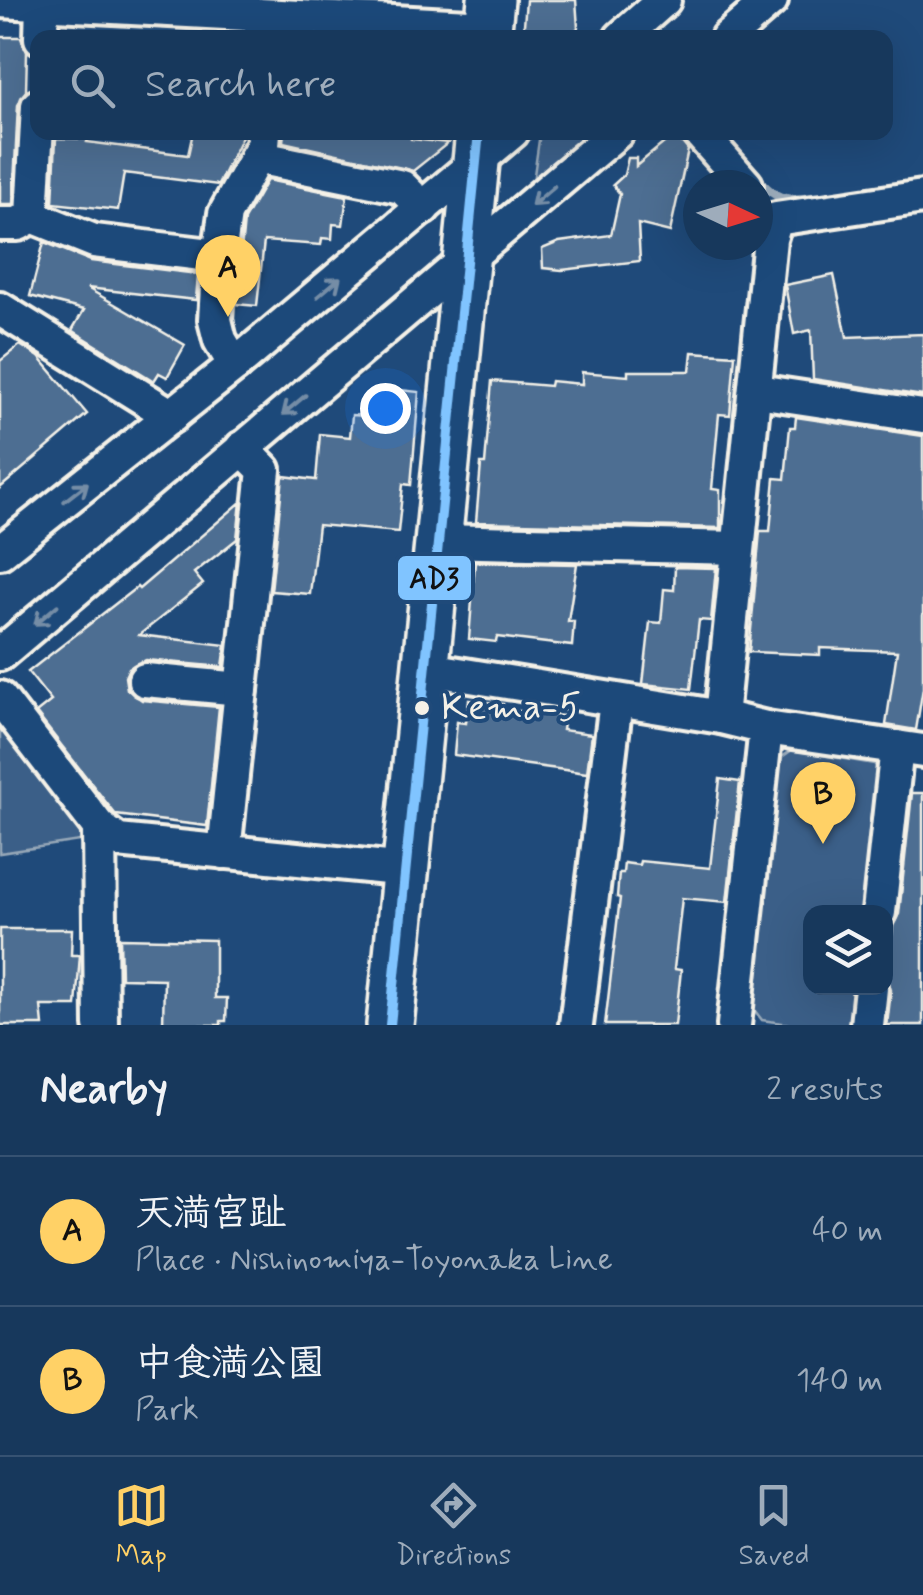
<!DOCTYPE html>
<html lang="en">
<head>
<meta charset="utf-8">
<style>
  :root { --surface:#17385c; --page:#203f62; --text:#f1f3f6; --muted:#9eacbb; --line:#365272; --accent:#ffd166 }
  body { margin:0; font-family:Mynerve,"Klee One",sans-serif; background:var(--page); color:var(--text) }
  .controls { position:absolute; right:30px; bottom:30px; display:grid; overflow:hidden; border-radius:20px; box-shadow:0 10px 40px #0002 }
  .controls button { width:90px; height:90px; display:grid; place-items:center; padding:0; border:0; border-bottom:2px solid var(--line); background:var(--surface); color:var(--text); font:50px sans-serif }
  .compass { position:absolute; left:683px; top:170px; width:90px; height:90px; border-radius:50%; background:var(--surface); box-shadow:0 10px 40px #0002; rotate:94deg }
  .you { position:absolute; left:385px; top:408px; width:35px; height:35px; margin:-25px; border:8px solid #fff; border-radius:50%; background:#1a73e8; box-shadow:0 0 0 15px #1a73e833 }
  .badge { display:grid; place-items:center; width:65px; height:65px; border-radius:50%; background:var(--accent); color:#111; font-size:32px; font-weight:700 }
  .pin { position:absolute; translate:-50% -82px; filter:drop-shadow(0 2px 5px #0008) }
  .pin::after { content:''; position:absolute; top:52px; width:35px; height:30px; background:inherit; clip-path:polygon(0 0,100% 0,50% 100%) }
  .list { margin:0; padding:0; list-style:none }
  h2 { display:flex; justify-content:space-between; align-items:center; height:130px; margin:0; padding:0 40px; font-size:42px }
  h2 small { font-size:32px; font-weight:400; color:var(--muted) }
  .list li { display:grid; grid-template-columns:65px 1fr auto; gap:30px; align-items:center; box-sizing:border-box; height:150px; padding:0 40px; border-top:2px solid var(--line) }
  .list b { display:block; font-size:38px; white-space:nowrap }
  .list p { margin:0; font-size:32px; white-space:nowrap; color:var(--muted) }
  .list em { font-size:32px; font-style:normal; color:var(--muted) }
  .icon { flex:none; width:55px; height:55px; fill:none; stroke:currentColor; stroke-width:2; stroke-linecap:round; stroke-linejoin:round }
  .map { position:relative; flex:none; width:923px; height:1025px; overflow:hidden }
  .search { position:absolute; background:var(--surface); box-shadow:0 10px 40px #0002; left:30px; right:30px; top:30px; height:110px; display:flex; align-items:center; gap:25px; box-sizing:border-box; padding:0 35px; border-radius:20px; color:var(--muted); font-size:38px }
  .sheet { height:430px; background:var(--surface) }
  nav { display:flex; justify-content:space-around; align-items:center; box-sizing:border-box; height:140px; border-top:2px solid var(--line); background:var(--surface); font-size:28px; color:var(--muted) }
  nav a { display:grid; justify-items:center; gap:5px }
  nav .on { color:var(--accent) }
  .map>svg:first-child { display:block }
  .green { fill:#3a5f88; stroke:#97a8b8; stroke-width:2.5 }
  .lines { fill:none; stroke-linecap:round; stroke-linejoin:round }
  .stream { stroke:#9cacbb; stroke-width:9 }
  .building { fill:#4d6e92; stroke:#f4f1e8; stroke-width:2.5 }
  .street-casing { stroke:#f4f1e8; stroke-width:40 }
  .secondary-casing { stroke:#f4f1e8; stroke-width:52 }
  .street { stroke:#1f4a7a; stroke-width:32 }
  .secondary { stroke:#1f4a7a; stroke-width:45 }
  .bus-1-casing { stroke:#1f4a7a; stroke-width:18 }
  .bus-1 { stroke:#80c4ff; stroke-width:10 }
  .oneway { stroke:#748da6 }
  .bus-dot { fill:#f4f1e8; stroke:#1f4a7a; stroke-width:4 }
  .labels { text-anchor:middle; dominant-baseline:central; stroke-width:8; stroke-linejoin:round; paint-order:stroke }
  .bus-label { font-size:38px; fill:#f4f1e8; stroke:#1f4a7a; text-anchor:start }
  .line-badge { stroke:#1f4a7a; stroke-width:4 }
  .pale-badge-label { font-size:28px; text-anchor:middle; font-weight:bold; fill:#111 }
</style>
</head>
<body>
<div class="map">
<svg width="923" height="1025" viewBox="0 0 923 1025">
  <rect width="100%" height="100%" fill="#1f4a7a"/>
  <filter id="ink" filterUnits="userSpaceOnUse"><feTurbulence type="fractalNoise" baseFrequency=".01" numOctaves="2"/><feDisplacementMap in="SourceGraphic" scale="20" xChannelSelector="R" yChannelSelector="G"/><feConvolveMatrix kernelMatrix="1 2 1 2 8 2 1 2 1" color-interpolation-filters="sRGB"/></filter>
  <g filter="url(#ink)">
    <!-- green -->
    <g class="green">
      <path d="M540,133h56l-64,56z"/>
      <path d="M0,715l82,105 4,20 -86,13z"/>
      <path d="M792,750l82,14 11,12 -15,136h-60v76h52l-8,37h-58l-34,-5 -10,-13 27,-248z"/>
    </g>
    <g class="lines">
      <!-- stream -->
      <path class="stream" d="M756,177c22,25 29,24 60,20"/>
    </g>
    <!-- building -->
    <g class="building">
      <path d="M526,0h50l2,28 -11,10h-44z"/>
      <path d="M0,37h21l6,15 -1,39 -8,14 -5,99h-13z"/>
      <path d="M193,132h51l-26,53 -94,-12 -6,37 -65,-7 3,-65 32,1 -1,3 101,13z"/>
      <path d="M284,132h128l-1,7 37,4 -35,28 -130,-29z"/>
      <path d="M675,134l13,16 -18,82 -32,-8 2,37 -78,9 -19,-2 -1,-19 17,-7 52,-7 9,-41 -7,-9 11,-10 4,-17h8v8z"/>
      <path d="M267,180l80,16 -4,29 -10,-1 -1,15 -10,-1 -1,7 -57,-4 -7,65 -21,-2 8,-84z"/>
      <path d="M44,242l47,19 107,13 -2,26 -109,-12 98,57 -18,32 -8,-4 -5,8 -82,-51 12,-20 -54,-14z"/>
      <path d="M834,275l13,62 76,-3v62l-110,-17 -2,-49 -17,4 -9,-49z"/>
      <path d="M20,345l19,12 48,57 -87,74v-127z"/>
      <path d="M692,352l43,3 -5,60 -11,-1 -7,75 8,1v38l-244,-6 5,-58h4l7,-83 58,5 1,-5 31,3v-12l46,4v-5h62z"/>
      <path d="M382,388l37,4 -8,93 -8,-1 -5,48 -80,-7 -8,69 -39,-3 12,-115 33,4 4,-46 30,3 2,-22 27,2z"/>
      <path d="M796,417l127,19v252l-7,42 -30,-5 11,-74 -77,-3v7l-71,-3 11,-121h10l5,-53 10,1 5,-52h5z"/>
      <path d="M241,502l-4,37 -43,34 9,11 -64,51 87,10 -3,22 -77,-7 -17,8 -4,9 2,12 15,11 77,7 -12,119 -91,-11 -80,-102 15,-12 -23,-29 109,-85 2,2z"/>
      <path d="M475,562l102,2 -9,57h6l-2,25 -75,-9 -1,5 -27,-3z"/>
      <path d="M675,567l41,1 -5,53 -12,-1 -8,69 -48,-5 7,-62 11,1 3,-34 10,1z"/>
      <path d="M469,700l34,4 -1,5 62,7 -2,14 30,4 -5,39 -133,-18 3,-33 9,1z"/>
      <path d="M720,779l20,3 -13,120 -45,-4 -8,71 7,1 -6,55h-70l15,-127 -3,-1 2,-24h4l1,-10 15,2 1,-4 70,7z"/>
      <path d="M912,793h11v232h-36l4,-35 -4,-13 6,-51 6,-12z"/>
      <path d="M0,929h72l-1,26h9l-4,51h-35l2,19h-43z"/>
      <path d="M120,938l95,2v58h12l-1,23h-5v4h-58l1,-46 -43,-1z"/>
    </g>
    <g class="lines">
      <!-- street casing -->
      <g class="street-casing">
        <g id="street">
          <path d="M0,1l488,26"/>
          <path d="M41,38l1,-35"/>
          <path d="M621,38l43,-38"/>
          <path d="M727,38l44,-38"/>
          <path d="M699,132l47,53"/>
          <path d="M256,157l146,30 21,21"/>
          <path d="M32,216l6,-110"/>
          <path d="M0,224h18l14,-8 62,25 125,15"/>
          <path d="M0,309l172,107"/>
          <path d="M235,365l-15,-25 -5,-20 4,-64 6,-42 38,-69 1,-13"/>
          <path d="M757,391l166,25"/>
          <path d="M440,541l298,7"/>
          <path d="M0,552l235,-187 277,-233"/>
          <path d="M0,654l617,-522"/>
          <path d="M428,669l293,48 45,11 157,23"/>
          <path d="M145,680l96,9"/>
          <path d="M0,698l99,129 2,198"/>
          <path d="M721,717l49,-478 6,-20 147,-22"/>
          <path d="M99,827l19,14 289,29"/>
          <path d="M224,852l40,-382 -22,-22"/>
          <path d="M879,912l18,-165"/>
          <path d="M576,1025l40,-324"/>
          <path d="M734,1025l32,-297"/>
          <path d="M867,1025l4,-37"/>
        </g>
      </g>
      <!-- secondary casing -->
      <g class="secondary-casing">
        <g id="secondary">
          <path d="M487,38l4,-38"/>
          <path d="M390,1025l89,-893"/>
        </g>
      </g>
      <!-- street -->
      <use href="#street" class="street"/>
      <!-- secondary -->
      <use href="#secondary" class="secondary"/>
      <!-- bus-1 casing -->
      <g class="bus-1-casing">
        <path id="bus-1" d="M390,1025l89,-893"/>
      </g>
      <!-- bus-1 -->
      <use href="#bus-1" class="bus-1"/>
    </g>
    <!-- one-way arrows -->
    <defs><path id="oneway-shaft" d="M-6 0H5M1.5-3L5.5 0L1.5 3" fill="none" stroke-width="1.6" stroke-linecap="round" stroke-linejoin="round" transform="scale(2.5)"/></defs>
    <g class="oneway">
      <use href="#oneway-shaft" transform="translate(543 196) rotate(139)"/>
      <use href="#oneway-shaft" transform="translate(329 287) rotate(-40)"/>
      <use href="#oneway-shaft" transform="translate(294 405) rotate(140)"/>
      <use href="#oneway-shaft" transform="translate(76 492) rotate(-38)"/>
      <use href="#oneway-shaft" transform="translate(46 615) rotate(140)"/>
    </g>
  </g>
  <!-- markers -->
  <circle class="bus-dot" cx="422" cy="708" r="9"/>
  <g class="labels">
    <!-- bus labels -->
    <g class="bus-label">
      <text x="441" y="708">Kema-5</text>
    </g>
  </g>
  <rect class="line-badge" x="396" y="554" width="77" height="48" rx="10" fill="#80c4ff"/>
  <g class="pale-badge-label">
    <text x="434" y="588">AD3</text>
  </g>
</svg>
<div class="controls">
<button><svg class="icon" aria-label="layers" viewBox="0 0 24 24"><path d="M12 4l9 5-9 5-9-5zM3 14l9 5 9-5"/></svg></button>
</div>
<svg class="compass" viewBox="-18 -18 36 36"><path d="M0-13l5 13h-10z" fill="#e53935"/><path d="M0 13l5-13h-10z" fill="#9eacbb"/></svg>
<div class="you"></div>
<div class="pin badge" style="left:228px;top:317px">A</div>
<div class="pin badge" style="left:823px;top:844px">B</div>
<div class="search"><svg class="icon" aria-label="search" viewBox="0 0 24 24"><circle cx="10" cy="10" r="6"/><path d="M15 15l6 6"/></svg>Search here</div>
</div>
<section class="sheet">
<h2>Nearby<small>2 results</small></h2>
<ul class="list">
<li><span class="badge">A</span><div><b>天満宮趾</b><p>Place · Nishinomiya-Toyonaka Line</p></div><em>40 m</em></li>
<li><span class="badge">B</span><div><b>中食満公園</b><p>Park</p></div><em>140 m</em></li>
</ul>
</section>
<nav>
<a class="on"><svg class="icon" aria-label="map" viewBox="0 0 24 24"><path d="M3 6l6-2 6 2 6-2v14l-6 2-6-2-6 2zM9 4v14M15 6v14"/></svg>Map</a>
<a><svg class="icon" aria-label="directions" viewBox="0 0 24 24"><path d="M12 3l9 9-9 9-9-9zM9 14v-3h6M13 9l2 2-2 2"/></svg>Directions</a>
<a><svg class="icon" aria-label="saved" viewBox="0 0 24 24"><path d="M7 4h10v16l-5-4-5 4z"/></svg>Saved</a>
</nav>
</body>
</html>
